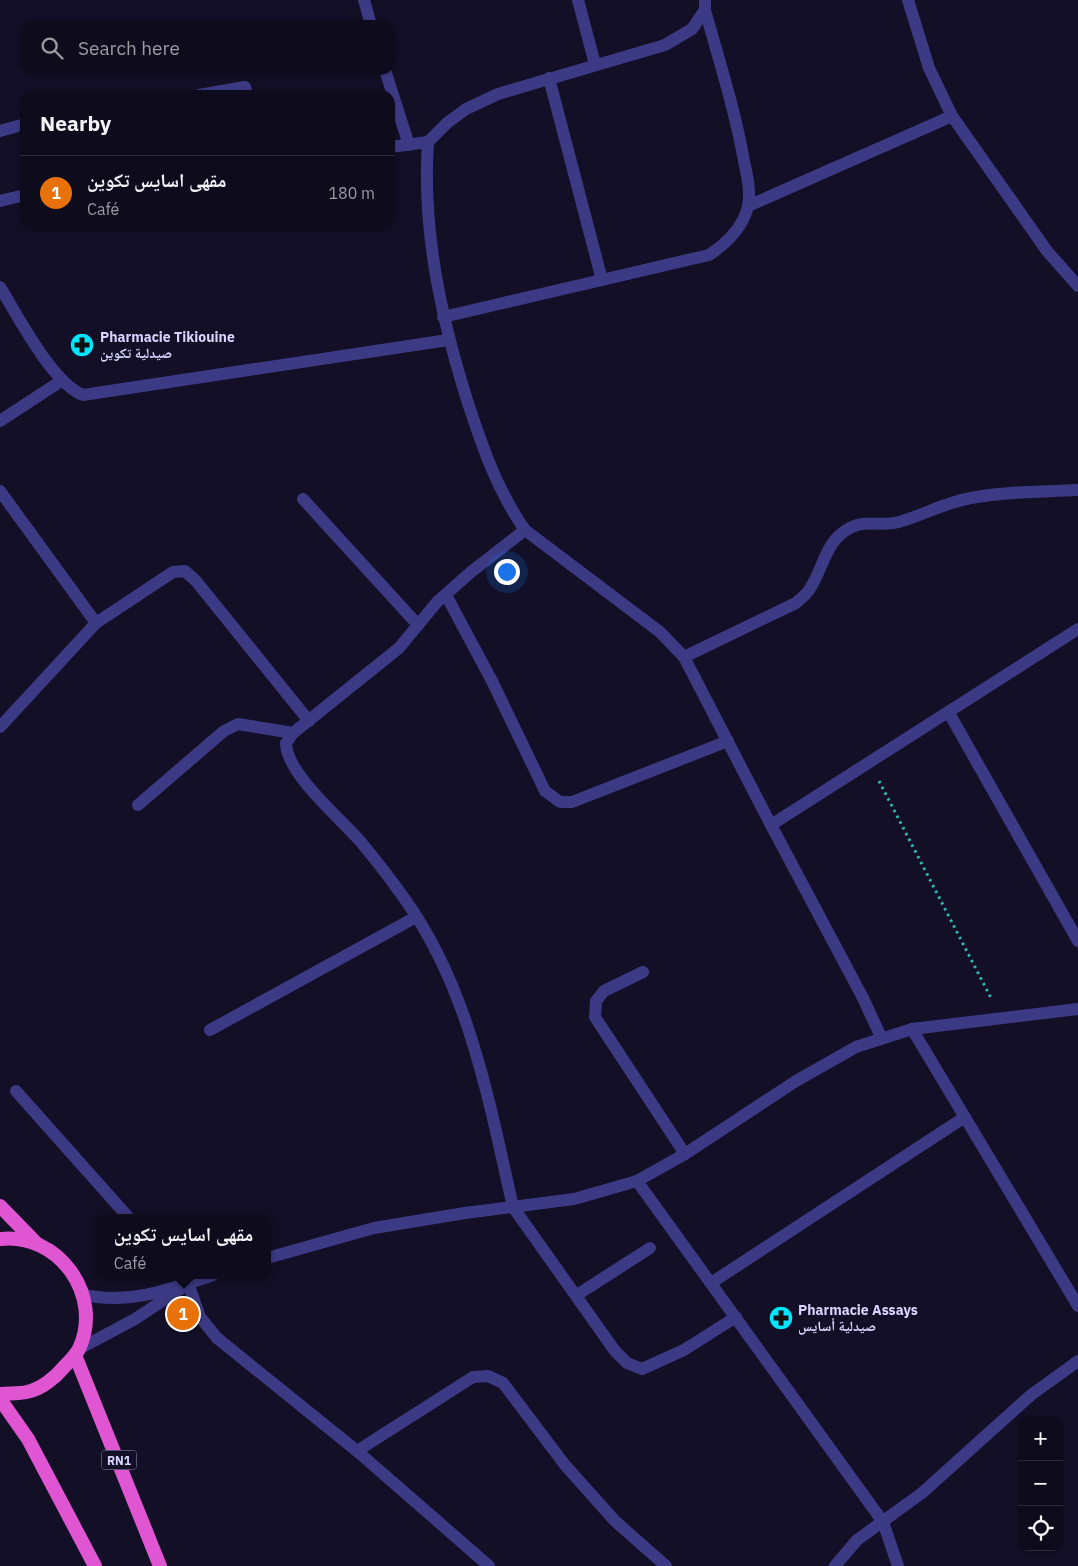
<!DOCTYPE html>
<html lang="en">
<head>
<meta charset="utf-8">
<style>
  :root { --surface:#0e0b1c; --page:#1c1929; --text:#f1f3f6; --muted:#9b9ba3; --line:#2e2b3b; --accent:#0b8043 }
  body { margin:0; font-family:"IBM Plex Sans","Noto Naskh Arabic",sans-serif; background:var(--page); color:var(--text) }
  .controls { position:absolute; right:15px; bottom:15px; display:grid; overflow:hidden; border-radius:10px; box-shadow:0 1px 4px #0004 }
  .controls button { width:45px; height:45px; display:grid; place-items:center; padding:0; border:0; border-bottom:1px solid var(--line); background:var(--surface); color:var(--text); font:25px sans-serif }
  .you { position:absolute; left:506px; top:571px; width:18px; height:18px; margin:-12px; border:4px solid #fff; border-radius:50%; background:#1a73e8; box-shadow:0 0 0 8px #1a73e833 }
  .badge { display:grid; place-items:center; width:32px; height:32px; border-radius:50%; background:var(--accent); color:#fff; font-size:16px; font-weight:700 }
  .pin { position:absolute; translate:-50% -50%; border:2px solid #fff; box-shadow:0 1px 5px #0006 }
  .popup { position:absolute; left:96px; top:1214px; width:175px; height:65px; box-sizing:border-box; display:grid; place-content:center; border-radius:10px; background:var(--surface); filter:drop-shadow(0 1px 4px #0005); font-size:16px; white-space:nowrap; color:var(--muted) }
  .popup b { font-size:19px; color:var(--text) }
  .popup::after { content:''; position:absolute; left:50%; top:100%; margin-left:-10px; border:10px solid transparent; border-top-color:var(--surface) }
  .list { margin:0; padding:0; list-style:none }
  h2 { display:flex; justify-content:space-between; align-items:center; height:65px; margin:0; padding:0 20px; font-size:21px }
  h2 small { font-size:16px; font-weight:400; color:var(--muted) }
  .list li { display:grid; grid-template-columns:32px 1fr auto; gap:15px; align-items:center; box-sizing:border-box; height:75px; padding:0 20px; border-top:1px solid var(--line) }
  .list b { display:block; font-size:19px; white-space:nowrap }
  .list p { margin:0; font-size:16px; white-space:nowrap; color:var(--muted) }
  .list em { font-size:16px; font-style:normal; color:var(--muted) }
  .icon { flex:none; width:28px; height:28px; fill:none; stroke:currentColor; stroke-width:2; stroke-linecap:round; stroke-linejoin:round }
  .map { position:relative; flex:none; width:1078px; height:1566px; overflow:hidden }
  .search { position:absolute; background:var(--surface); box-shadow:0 1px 4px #0004; left:20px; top:20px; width:375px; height:55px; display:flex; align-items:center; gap:12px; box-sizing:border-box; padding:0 18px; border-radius:15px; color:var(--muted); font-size:19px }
  .panel { position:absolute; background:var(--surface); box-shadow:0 1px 4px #0004; left:20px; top:90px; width:375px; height:140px; border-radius:15px }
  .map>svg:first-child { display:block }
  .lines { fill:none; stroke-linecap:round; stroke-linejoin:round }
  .path { stroke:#2fb8b0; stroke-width:3; stroke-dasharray:2.5 4; stroke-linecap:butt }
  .service { stroke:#3d3a85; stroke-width:12 }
  .pedestrian { stroke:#3d3a85; stroke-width:12 }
  .minor { stroke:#3d3a85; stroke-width:12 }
  .trunk { stroke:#e055d1; stroke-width:14 }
  .labels { text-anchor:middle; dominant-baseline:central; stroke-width:5; stroke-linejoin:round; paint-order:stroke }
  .shield { fill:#130f26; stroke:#9e99be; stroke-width:1 }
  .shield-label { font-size:12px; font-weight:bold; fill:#d9d4ff }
  .poi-label { font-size:14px; font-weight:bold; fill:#d9d4ff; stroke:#130f26; text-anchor:start }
</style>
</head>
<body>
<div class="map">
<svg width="1078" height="1566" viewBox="0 0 1078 1566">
  <rect width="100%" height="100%" fill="#130f26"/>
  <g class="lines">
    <!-- path -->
    <path class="path" d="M879,781l112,217"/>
    <!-- service -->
    <g class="service">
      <path d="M578,0l17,64"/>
      <path d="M549,78l53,202"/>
      <path d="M0,201l25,-6"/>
      <path d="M748,206l204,-90"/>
      <path d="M443,317l266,-62c18,-12 34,-27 39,-49 3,-16 -1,-30 -4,-45 -9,-51 -25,-101 -39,-151"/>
      <path d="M16,1091l113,127"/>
      <path d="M513,1207l102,144 12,12 15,6 42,-19 52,-33"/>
      <path d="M711,1283l254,-166"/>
      <path d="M577,1295l73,-47"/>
    </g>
    <!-- pedestrian -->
    <g class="pedestrian">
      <path d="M364,0l7,25"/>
      <path d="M385,70l24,75"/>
      <path d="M199,95l46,-8 2,8"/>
      <path d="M0,131l25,-7"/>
      <path d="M390,147l38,-5"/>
    </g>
    <!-- minor -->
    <g class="minor">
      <path d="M705,0v10l-13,19 -27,16 -167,49 -32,15 -19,14 -19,19c-6,88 13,175 39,258 15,46 30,90 58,130l135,102 24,25 87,168 92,173 18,39"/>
      <path d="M908,0l21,68 23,48 95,135 31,35"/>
      <path d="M0,287c18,29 52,96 83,108l365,-55"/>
      <path d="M0,421l61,-40"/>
      <path d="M0,491l96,132"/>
      <path d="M303,499l115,126"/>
      <path d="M446,595l46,86 53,110 15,11h12l156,-61"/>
      <path d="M684,657l112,-54c4,-4 10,-8 13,-13 12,-17 16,-43 32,-56 22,-18 35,-6 58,-12 25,-7 47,-20 72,-24 35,-7 72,-6 107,-8"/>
      <path d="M949,713l129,228"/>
      <path d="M0,727l96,-104 77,-51 12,-1 11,10 113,140"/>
      <path d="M138,805l86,-74 14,-7 55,9"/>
      <path d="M771,825l307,-196"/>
      <path d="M643,972l-39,19 -8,10 -1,16 90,137"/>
      <path d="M912,1029l166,277"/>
      <path d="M210,1030l206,-113"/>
      <path d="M637,1181l246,341 15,44"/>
      <path d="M513,1207c-24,-106 -44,-219 -109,-309 -14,-20 -29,-39 -44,-57 -20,-23 -74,-68 -74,-98l7,-10 106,-85 38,-46 34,-30 54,-42"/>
      <path d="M267,1258l107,-30 91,-15 109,-14 63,-18 48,-27 111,-73 60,-34 56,-18 166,-20"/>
      <path d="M188,1283l12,34 17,21 140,113 132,115"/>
      <path d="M82,1294c44,12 89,-5 131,-19"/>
      <path d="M79,1349l56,-30 47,-31"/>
      <path d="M357,1451l116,-74 15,-1 15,7 62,82 50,56 51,45"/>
      <path d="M835,1566l22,-26 65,-47 109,-98 47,-34"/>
    </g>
    <!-- trunk -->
    <g class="trunk">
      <path d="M0,1206l36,37"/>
      <path d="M0,1239c58,-7 104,56 79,110 -4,7 -10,13 -15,18 -9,11 -23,22 -37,25 -9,2 -18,1 -27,2"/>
      <path d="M75,1355l85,211"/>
      <path d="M0,1399l28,40 67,127"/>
    </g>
  </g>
  <!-- icons -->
  <defs>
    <g id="pharmacy-disc" transform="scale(1.25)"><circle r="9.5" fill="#00e5ff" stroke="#130f26"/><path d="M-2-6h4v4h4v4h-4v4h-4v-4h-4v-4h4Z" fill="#111"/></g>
  </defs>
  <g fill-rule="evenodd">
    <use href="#pharmacy-disc" x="82" y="345"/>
    <use href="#pharmacy-disc" x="781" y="1318"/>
  </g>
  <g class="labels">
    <!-- shield labels -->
    <rect class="shield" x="101.5" y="1450.5" width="35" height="19" rx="4"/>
    <g class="shield-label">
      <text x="119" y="1460">RN1</text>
    </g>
    <!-- poi labels -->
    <g class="poi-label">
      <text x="100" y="337">Pharmacie Tikiouine<tspan x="100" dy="16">صيدلية تكوين</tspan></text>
      <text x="798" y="1310">Pharmacie Assays<tspan x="798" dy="16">صيدلية أسايس</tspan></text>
    </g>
  </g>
</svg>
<div class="controls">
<button>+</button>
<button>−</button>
<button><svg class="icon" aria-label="locate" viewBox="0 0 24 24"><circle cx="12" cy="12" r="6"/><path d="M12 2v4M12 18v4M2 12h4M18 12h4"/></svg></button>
</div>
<div class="you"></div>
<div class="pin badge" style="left:183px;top:1314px;background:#e8710a">1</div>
<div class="popup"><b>مقهى اسايس تكوين</b>Café</div>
<div class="search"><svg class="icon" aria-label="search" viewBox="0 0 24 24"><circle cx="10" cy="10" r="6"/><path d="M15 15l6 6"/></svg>Search here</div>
<section class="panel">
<h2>Nearby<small></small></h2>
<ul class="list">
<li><span class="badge" style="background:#e8710a">1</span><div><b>مقهى اسايس تكوين</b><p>Café</p></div><em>180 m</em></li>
</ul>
</section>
</div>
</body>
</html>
